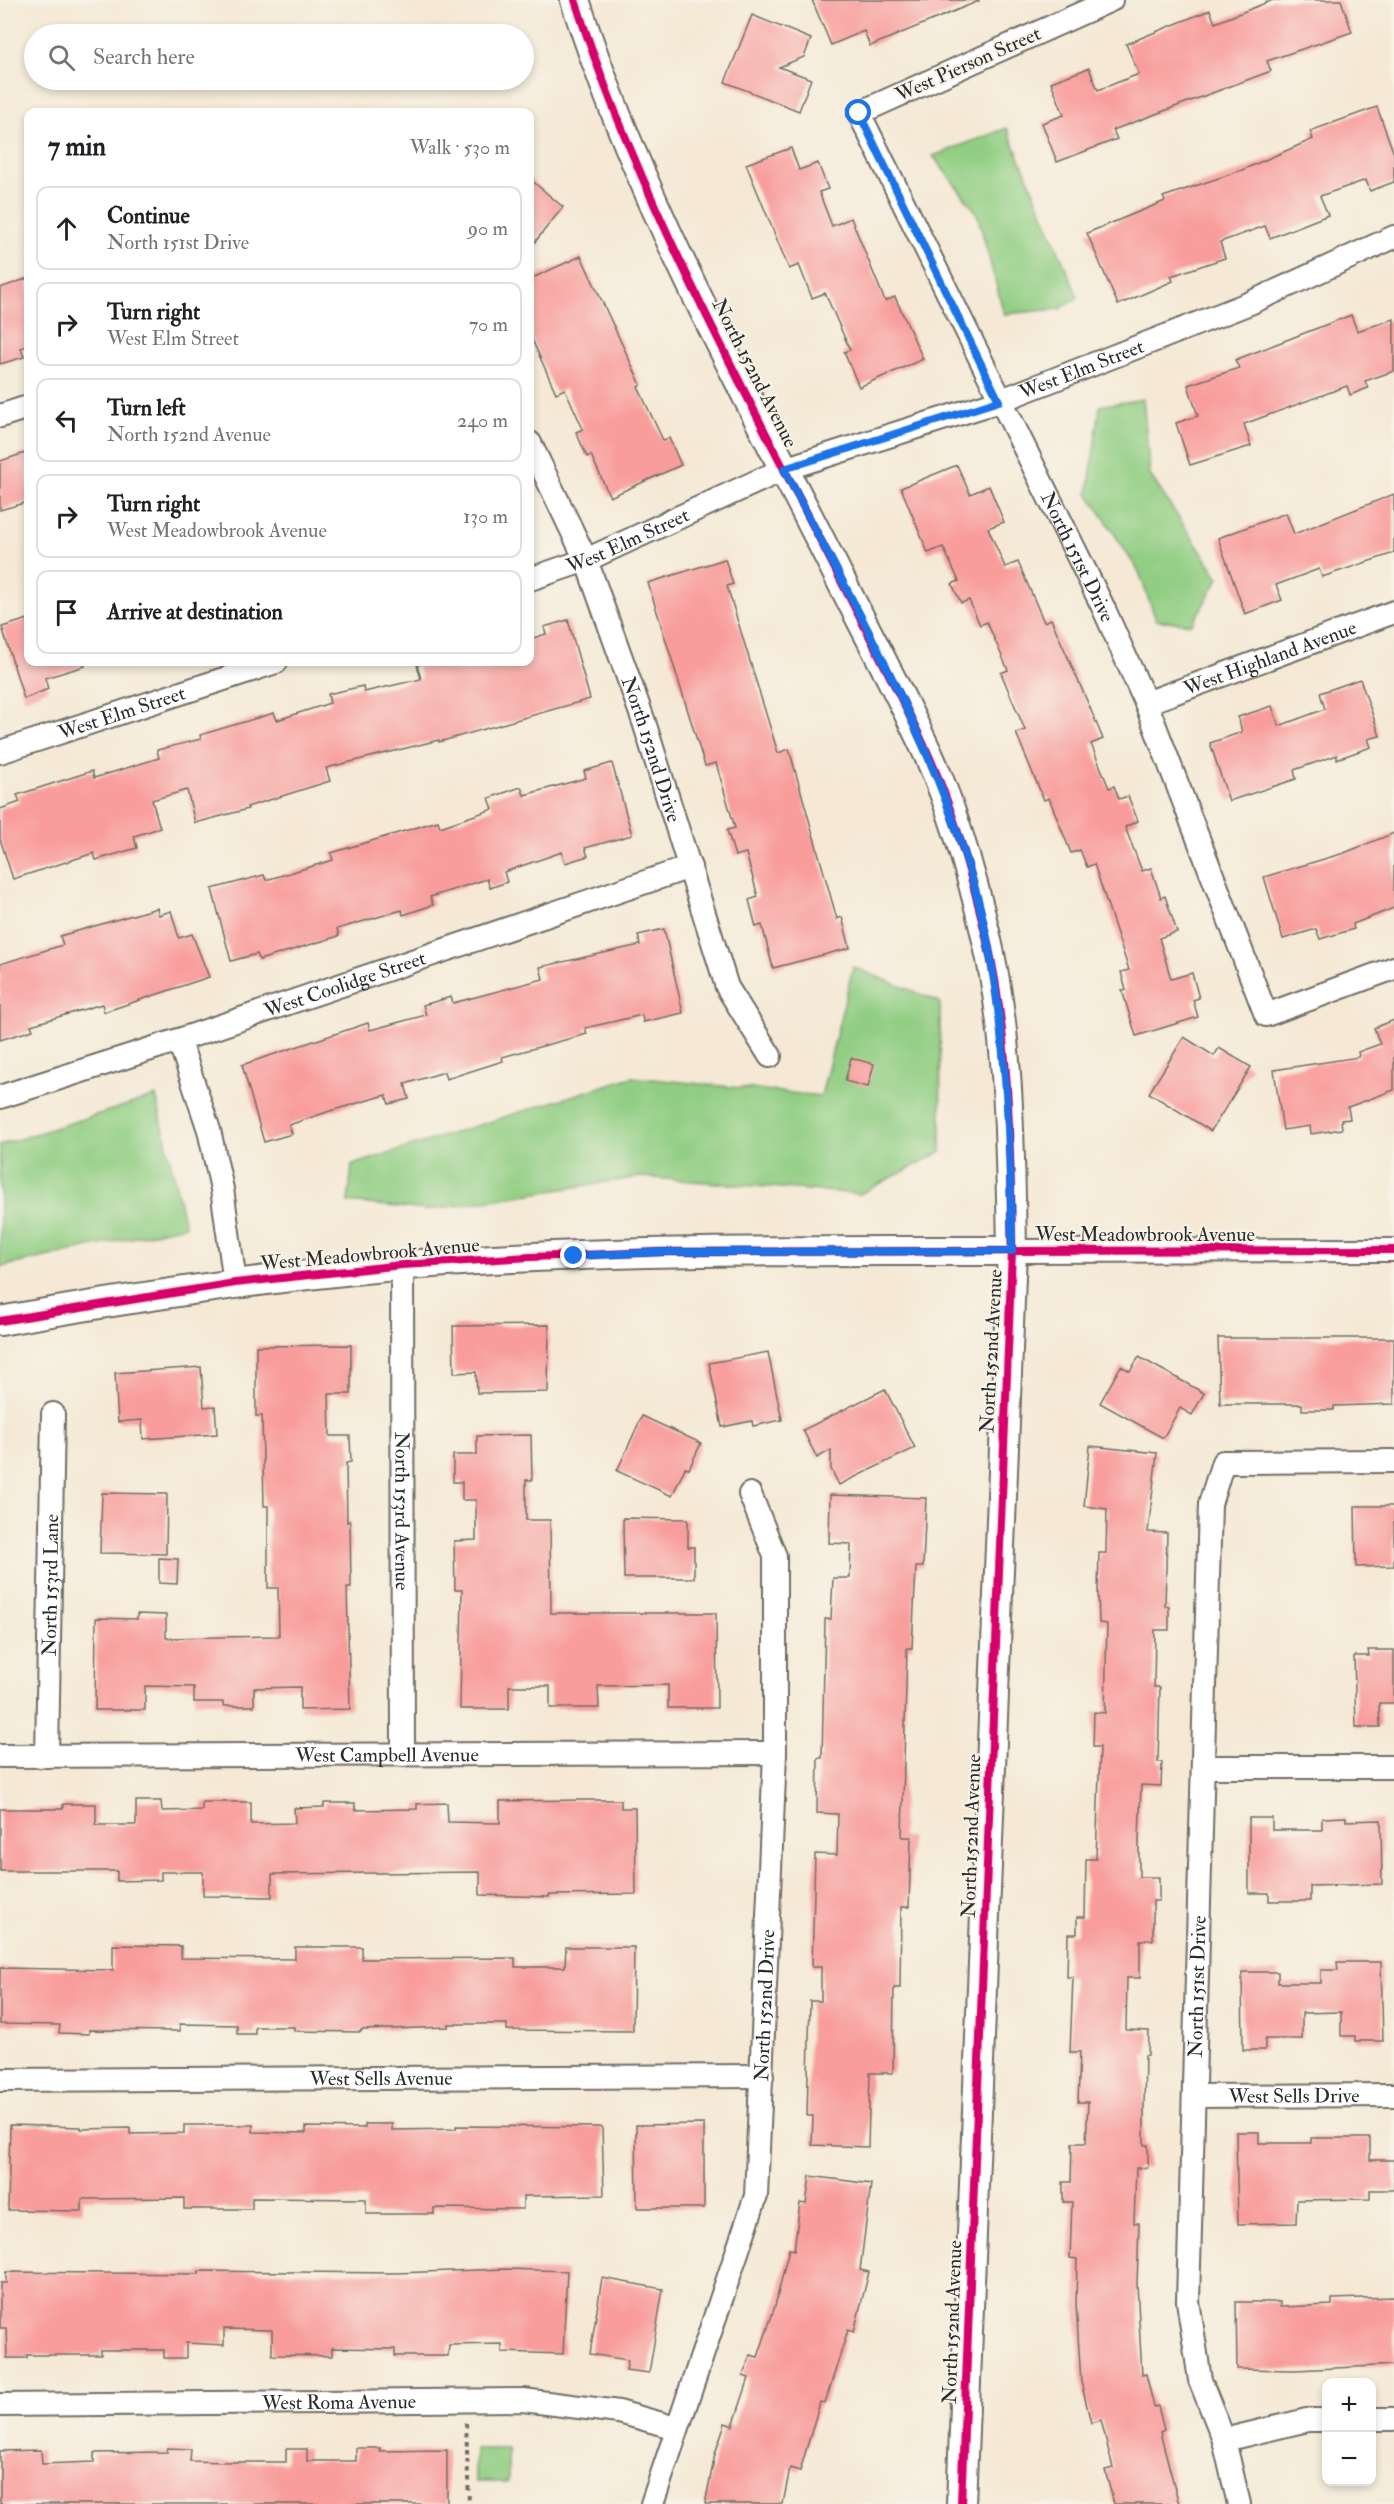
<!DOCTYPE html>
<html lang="en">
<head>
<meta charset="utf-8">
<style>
  :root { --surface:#fff; --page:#f6f6f6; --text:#202124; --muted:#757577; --line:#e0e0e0 }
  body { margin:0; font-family:"IM FELL Double Pica",serif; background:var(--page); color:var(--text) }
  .controls { position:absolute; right:18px; bottom:18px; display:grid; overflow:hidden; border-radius:12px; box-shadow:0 3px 9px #0003 }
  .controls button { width:54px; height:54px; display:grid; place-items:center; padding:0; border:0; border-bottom:2px solid var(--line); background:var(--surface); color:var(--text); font:30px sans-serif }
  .stop { position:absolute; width:18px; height:18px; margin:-14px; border:4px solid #1a73e8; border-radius:50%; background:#fff }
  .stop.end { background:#1a73e8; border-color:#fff; box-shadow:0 2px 6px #0008 }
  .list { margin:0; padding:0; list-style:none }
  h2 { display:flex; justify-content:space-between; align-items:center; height:78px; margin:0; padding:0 24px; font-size:26px }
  h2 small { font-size:20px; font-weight:400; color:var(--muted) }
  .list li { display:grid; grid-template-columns:39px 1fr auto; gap:18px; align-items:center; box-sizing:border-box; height:84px; margin:0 12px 12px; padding:0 12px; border:2px solid var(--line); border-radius:12px }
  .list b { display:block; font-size:22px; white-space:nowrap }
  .list p { margin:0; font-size:20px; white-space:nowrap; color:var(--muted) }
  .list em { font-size:20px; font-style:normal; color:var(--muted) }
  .icon { flex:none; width:33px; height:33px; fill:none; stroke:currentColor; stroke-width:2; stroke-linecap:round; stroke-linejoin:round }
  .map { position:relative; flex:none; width:1394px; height:2504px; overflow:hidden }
  .search { position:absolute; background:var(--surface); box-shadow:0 3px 9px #0003; left:24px; top:24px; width:510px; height:66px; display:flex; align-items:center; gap:15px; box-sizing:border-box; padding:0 21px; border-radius:33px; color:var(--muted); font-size:22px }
  .panel { position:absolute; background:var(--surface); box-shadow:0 3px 9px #0003; left:24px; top:108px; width:510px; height:558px; border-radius:12px }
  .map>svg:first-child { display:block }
  .green { fill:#91ce83; stroke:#5e7c57; stroke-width:1.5 }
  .building { fill:#f89d9c }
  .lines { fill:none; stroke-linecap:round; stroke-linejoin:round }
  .minor-casing { stroke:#726e66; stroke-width:26 }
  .tertiary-casing { stroke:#726e66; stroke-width:32 }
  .path { stroke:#726e66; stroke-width:4; stroke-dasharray:4.5 4.5; stroke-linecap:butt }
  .minor { stroke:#fff; stroke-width:22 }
  .tertiary { stroke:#fff; stroke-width:28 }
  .cycleway-casing { stroke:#f7f3e8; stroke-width:11 }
  .cycleway { stroke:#d6006c; stroke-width:8 }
  .route { stroke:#1a73e8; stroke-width:8 }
  .labels { text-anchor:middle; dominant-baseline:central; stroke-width:4.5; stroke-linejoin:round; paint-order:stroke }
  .street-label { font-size:20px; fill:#2b2b2b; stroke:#f7f3e8 }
</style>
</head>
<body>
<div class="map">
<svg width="1394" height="2504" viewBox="0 0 1394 2504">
  <rect width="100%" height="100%" fill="#f7f3e8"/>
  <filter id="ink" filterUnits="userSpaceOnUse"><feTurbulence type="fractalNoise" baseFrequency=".0167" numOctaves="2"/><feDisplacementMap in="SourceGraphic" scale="12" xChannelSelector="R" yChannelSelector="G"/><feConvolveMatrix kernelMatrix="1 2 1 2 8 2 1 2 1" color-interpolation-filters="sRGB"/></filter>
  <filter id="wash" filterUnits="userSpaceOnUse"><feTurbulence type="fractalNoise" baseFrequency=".008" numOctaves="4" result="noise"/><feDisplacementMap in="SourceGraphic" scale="24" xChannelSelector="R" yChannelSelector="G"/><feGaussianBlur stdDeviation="1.35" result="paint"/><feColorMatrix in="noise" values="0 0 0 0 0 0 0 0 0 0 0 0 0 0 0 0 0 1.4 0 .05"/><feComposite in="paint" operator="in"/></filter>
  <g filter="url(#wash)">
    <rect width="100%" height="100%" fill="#f5e9d5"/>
    <!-- green -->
    <g class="green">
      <path d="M1007,128l71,169 -18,12 -56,5 -27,-101 -44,-57z"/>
      <path d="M1143,399l7,76 69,103 -27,46 -36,-4 -17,-48 -51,-79 12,-87z"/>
      <path d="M853,967l87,35 1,150 -81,42 -220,-17 -213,33 -79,-8 4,-37 280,-88 189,19z"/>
      <path d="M156,1096l29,130 -185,41v-122z"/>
      <rect x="475" y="2449" width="33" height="33"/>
    </g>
    <g id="blocks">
      <!-- building -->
      <g class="building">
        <path d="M812,0h166l1,1 -109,45 -6,-15 -33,14z"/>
        <path d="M1273,0h68l11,32 -85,29 4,10 -158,59 4,9 -60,23 -15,-39 22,-8 -13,-33 38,-14 9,22 41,-16 -13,-30 84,-34 5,13z"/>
        <path d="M752,15l59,24 -7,18 -25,10 32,12 -12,32 -74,-29z"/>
        <path d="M1377,107l17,47v28l-24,9 -4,-11 -46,16 8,19 -58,23 -5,-12 -45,16 5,16 -54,18 2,5 -55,24 -31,-72 78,-32 -2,-4 79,-27 71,-31 -3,-8z"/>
        <path d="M791,148l8,22 19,-7 10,26 -9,3 13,34 19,-8 34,83 10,-4 28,62 -64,28 -15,-35 6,-2 -25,-57 -13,5 -13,-33 -10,4 -43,-105z"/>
        <path d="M530,179l33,28 -33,41z"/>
        <path d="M581,256l60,129 -3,2 25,53 6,-2 12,27 -71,32 -19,-42 -4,2 -11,-25 7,-3 -18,-40 -9,4 -26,-58v-56z"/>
        <path d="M28,278v68l-7,2 3,9 -24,7v-76z"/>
        <path d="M1351,315l6,16 37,-12v52l-29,10 3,7 -18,7 -3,-9 -103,38 7,22 -61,19 -14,-42 22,-7 -10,-31 51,-17 -4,-8z"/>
        <path d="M28,452v50l-28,8v-49z"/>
        <path d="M957,465l13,29 19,-8 15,36 -16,6 17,39 13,-5 26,60 7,-3 37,84 15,36 -12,5 18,44 5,-2 5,13 9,-3 10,25 -13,6 17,44 9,-3 10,30 4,-2 12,36 -18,6 12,41 21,-6 7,25 -6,2 5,17 -62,19 -14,-46h4l-5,-18 8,-2 -35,-106 -7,3 -7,-17 -9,3 -22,-55 -5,2 -28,-67 9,-3 -24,-57 7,-3 -21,-48 -7,3 -11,-25 -8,3 -9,-19 7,-3 -16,-34 -15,6 -27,-65z"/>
        <path d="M1394,494v59l-72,24 -3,-8 -43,16 6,15 -37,14 -27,-76 68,-25 8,21z"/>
        <path d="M725,559l8,25 -6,2 51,167 11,-4 48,170 5,-2 8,31 -77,20 -11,-43 -6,2 -7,-27 9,-3 -12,-44 -11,3 -8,-26 8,-2 -19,-65 -11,3 -57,-183z"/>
        <path d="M28,619v43h56l1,4 -40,12 3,11 -24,10 -22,-72z"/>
        <path d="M568,620l22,79 -151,43v-2l-113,28 4,13 -83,26 1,2 -53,14 -8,-33 -35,10 8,28 -26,8 3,12 -41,12 -2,-7 -81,26 -13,-40v-30l20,-7 -3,-7 75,-24 2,7 65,-20 -2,-8 44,-11 -1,-4 74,-22 3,7 53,-17 -2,-9 35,-8 1,6 57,-13 -4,-14 14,-3h99v-23l16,-5 -2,-7z"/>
        <path d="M1360,679l20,57 -12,3 3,8 -34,12v-4l-43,15 2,9 -67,22 -19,-58 32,-11 -4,-15 34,-11 7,20 46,-17 -5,-16z"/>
        <path d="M612,763l20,72 -47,13 3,8 -23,7 -3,-11 -58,20 3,10 -17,6 -3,-9 -57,18 3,8 -30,10 -1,-5 -65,19 2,7 -80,24 -2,-6 -26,7 -19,-72 52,-14 2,5 67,-20 -2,-7 107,-32 2,6 53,-18 -4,-11 32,-11 3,8 62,-17 -2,-7z"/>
        <path d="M1394,833v75l-41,16 1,5 -34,10 -4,-10 -33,10 -19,-62 80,-24z"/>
        <path d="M157,908l2,7 12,-4 8,27 13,-4 17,43 -105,35 -2,-8 -71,21 2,5 -33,10v-76l63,-19 -3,-9z"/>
        <path d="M664,929l19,84 -40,9 -1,-7 -57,13 2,6 -85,23 1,4 -57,18 -2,-7 -39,12 4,15 -20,5 -3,-9 -56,16 -41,14 3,9 -28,8 -22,-77 126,-42 2,7 56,-15 -3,-10 28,-8 2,6 90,-24 -3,-12 100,-22 -2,-10z"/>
        <path d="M1394,1020v70l-46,17 2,12 -9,1 1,9 -31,5 -1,-8 -27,4 -9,-60 85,-13 -1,-5 22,-8 -6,-16z"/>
        <path d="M1184,1037l30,19 5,-8 32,19 -40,64 -62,-38z"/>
        <path d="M851,1058l23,6 -6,23 -23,-6z"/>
        <path d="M549,1325l-1,67 -71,1 -1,-21 -22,1 -1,-47z"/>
        <path d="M1218,1338h176v66l-60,2v4h-32v-6h-82z"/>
        <path d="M351,1345v49h-22l1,42h20l1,26 -5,1 1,59 3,-1 1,67h-4l3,121 -50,1v-23l-46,1v18h-31v-4h-29v-15l-49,-1v24h-50l1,-92 41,1v-5l29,1v23l113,-2 -1,-48h-10v-82h-4l-2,-90h-6v-70z"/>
        <path d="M768,1352l14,68 -29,6 -1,-5 -30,6 -13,-64z"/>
        <path d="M1139,1357l65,36 -12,22 -12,-7 -17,30 -63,-35 21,-37 9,5z"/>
        <path d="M201,1367l3,40 11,-1 2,28 -74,5 -1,-19 -24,2 -3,-49z"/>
        <path d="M885,1389l30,59 -76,37 -8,-16v-19l-14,8 -14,-28z"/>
        <path d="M642,1416l59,27 -12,26 -4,-1 -13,28 -55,-25z"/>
        <path d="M531,1435l1,45h-6v40h24l1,93h165l1,95h-49v-23l-70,1 1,22h-49v-22h-41v23h-49l2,-119h-7l-1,-49 22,-1v-40h-14v-18h-9v-27h24v-19z"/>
        <path d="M1090,1446l67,7 -9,79 19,1 -2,73 4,1v23h-14l-1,57h6l-2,75h4l-1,24 -20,-1 -2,55v37h20v24h-6v39h-13v38h-13l-1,52 23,1 -1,24h-3l-1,53v37h4v23h-12l-2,55h5l-2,61 5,91 4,-1 8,33 4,-1 6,24 -4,2 19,72h-65l-9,-34 8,-2 -12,-48 -10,3 -10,-41 -5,-78 1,-45 -7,-1 2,-56h-9v-20h8l1,-39h14l2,-41h-10l2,-50h-10l3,-75h-6l1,-43h9v-17h8l1,-58h10l4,-112h-7l1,-35 11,1 2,-89 -8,-1 -1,-33 1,-37h7l1,-44 -23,-3z"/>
        <path d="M102,1493l65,1 -1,60 -66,-1z"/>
        <path d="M830,1495l96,3 -3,69h-7l-4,81h-5l-5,189h9l-2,70h-8l-1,81h-6l-1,85h-23l-2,74 -56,-2 1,-29h-6l3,-115h11v-34h-9l3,-113 22,1 1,-41 -21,-1 1,-55h4l3,-139h6l2,-41h17l1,-34 -22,-1z"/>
        <path d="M1355,1506h39v60l-38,1z"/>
        <path d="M623,1518l65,1v28h6v31h-70z"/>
        <path d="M159,1558l19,1 -1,25 -18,-1z"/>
        <path d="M1368,1650h26v53h-15l1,24h-24l-2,-71h15z"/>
        <path d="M585,1800h36v8h14l1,86 -87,1v2l-69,-2v-23l-208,2v23l-69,-1v-24h-42v8l-44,1v-10h-117v-62h63v-5h33v21h40v-24h25l1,10 40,-1v-8h49v22l44,-1 -1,-15 30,-1v-4h31v7l62,-1v-5l30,-1 1,19 52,1v-22z"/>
        <path d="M1346,1817v4l35,-1 1,64 -72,2v15h-41v-8h-20v-75h23v12h50v-12z"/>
        <path d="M113,1945l68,1v12l114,1v-12h67v12l153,-1v9h50l1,-20h68l-1,84 -126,-1v-6h-59v3l-87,3v2l-67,-1v-4h-39v7h-18v-9l-57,-1v7l-91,-1v4l-30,-1 1,-8 -60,-1v-56l113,2z"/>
        <path d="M1337,1962h44l2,79h-28v-5h-14v-24l-39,1v26h-37v11h-22l-1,-78h36v11h43v-13h17z"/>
        <path d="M365,2124h27v6l64,-1v-3l146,1 2,68 -81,1v13l-89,-1v6h-68v-15l-114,-1v11h-68v-11l-102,1v12l-74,-1 2,-85 71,2v2l49,-1v6l54,-1v-8h69v7l53,1v-6l59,1z"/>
        <path d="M704,2124v84h-67l-1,-83z"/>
        <path d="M1236,2132h23v11h52v-5h59v22h24v30h-24v9l-73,1 -1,23 -58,1z"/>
        <path d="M810,2176l61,8 -11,86 9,2 -15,60 -6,-2 -23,73 -5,-1 -20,69 -10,-3 -7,36h-78l10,-50 10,-31 8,3 16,-48 -6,-2 7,-21 8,2 17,-51 14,-57 5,1 6,-47 6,1z"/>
        <path d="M505,2269l62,2 -4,83 -61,-2v-8l-53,1 -1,11h-53v-7l-63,-1v8l-60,-1v-25l-48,-1v16l-38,-2v15h-22v-8h-63v5h-74v3h-20l-1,-30h-6v-45h6v-11l193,2v-3l197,2z"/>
        <path d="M602,2278l61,11 -14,84 -23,-3 2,-10 -38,-6z"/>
        <path d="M1394,2297v68l-98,5 -59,-1 -1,-67h44v5l52,-2v-6z"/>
        <path d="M167,2448l24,1 -1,12 38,1h58v-13h21v12h49v-13h24v3l67,-1v54h-447v-53l41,-1 1,14 52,-2v-9l73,-1z"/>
      </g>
    </g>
  </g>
  <g filter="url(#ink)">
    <use href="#blocks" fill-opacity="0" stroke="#726e66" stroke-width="1.5"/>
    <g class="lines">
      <!-- minor casing -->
      <g class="minor-casing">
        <g id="minor">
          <path id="s1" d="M1111,0l-252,113 244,494 43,96 120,312 128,-47"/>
          <path d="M0,416l28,-9"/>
          <path id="s2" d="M530,443l56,117 58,162 83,265 43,69"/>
          <path id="s3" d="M530,579l56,-19 198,-91 215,-68 251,-98 144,-66"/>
          <path id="s4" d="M1146,703l248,-91"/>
          <path id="s5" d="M0,752l276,-90"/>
          <path d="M179,1040l30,90 13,59 13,94"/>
          <path id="s6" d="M0,1097l179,-57 511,-173"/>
          <path d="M1012,1251l382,-1"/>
          <path id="s7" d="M402,1265l1,490"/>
          <path id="s8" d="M0,1756l775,-3"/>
          <path id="s9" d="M47,1756l6,-342"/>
          <path d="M1203,1767h191"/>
          <path id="s10" d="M0,2080l762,-4"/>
          <path id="s11" d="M1195,2096l199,-1"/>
          <path id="s12" d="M0,2405l523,-5 96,12 57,16"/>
          <path d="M1372,2419h22"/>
          <path d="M1224,2440l83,-20h19"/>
          <path id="s13" d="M652,2504l104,-308 19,-443v-197l-25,-62"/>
          <path id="s14" d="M1239,2504l-15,-64 -24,-60 -12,-79 22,-797 13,-42 171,-1"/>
        </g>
      </g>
      <!-- tertiary casing -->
      <g class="tertiary-casing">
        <g id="tertiary">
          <path d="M575,0c63,197 164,379 257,563 32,64 67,128 97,193 25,56 43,120 57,180 24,102 24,210 26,315l-51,1253"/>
          <path d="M0,1321c152,-27 306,-50 461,-60 183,-12 367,-10 551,-10"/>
        </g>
      </g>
      <!-- path -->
      <path class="path" d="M466,2423l3,81"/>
      <!-- minor -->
      <use href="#minor" class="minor"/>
      <!-- tertiary -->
      <use href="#tertiary" class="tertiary"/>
      <!-- cycleway casing -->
      <g class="cycleway-casing">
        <g id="cycleway">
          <path d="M575,0c63,197 164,379 257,563 32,64 67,128 97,193 25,56 43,120 57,180 24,102 24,210 26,315l-51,1253"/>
          <path d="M0,1321l235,-38 167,-18 128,-8 132,-5 732,-2"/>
        </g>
      </g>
      <!-- cycleway -->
      <use href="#cycleway" class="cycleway"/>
    </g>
  </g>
  <g class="lines" filter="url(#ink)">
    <!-- route -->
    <path class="route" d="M574,1256l88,-4 350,-1c-2,-105 -5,-209 -25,-312 -33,-165 -128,-322 -203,-470l215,-68 -140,-288"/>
  </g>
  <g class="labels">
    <!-- street labels -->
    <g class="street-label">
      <text transform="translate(968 64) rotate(-24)">West Pierson Street</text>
      <text stroke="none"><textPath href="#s3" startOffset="591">West Elm Street</textPath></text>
      <text transform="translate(755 373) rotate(63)">North 152nd Avenue</text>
      <text stroke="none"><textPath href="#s3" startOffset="105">West Elm Street</textPath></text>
      <text stroke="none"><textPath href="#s1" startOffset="771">North 151st Drive</textPath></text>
      <text stroke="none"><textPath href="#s4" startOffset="132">West Highland Avenue</textPath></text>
      <text stroke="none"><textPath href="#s5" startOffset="128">West Elm Street</textPath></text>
      <text stroke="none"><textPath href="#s2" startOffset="330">North 152nd Drive</textPath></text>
      <text stroke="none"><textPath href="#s6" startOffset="363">West Coolidge Street</textPath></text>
      <text x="1145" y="1234">West Meadowbrook Avenue</text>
      <text transform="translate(370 1254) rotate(-5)">West Meadowbrook Avenue</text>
      <text transform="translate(991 1351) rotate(-87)">North 152nd Avenue</text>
      <text stroke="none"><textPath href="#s7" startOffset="246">North 153rd Avenue</textPath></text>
      <text stroke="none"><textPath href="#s9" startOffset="171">North 153rd Lane</textPath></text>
      <text stroke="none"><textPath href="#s8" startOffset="387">West Campbell Avenue</textPath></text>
      <text transform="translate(971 1836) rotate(-88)">North 152nd Avenue</text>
      <text stroke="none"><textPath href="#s14" startOffset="525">North 151st Drive</textPath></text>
      <text stroke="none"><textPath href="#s13" startOffset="516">North 152nd Drive</textPath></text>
      <text stroke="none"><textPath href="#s10" startOffset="381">West Sells Avenue</textPath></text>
      <text stroke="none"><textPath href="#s11" startOffset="99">West Sells Drive</textPath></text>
      <text transform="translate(952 2322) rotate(-88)">North 152nd Avenue</text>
      <text stroke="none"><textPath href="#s12" startOffset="339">West Roma Avenue</textPath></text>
    </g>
  </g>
</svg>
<div class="controls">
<button>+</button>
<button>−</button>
</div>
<div class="stop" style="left:859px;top:113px"></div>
<div class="stop end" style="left:574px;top:1256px"></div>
<div class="search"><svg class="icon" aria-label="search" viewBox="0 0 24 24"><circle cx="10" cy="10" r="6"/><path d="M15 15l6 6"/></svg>Search here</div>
<section class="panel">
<h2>7 min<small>Walk · 530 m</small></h2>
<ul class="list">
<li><svg class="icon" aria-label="ahead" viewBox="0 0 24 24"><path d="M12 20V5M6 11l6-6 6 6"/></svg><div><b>Continue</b><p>North 151st Drive</p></div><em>90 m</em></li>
<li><svg class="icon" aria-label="right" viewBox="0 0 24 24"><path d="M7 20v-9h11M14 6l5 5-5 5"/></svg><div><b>Turn right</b><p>West Elm Street</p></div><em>70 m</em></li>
<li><svg class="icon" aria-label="left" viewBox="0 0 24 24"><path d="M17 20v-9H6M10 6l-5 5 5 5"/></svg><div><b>Turn left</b><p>North 152nd Avenue</p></div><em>240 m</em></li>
<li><svg class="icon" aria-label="right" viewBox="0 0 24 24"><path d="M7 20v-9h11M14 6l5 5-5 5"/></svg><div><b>Turn right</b><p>West Meadowbrook Avenue</p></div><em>130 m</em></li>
<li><svg class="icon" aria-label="arrive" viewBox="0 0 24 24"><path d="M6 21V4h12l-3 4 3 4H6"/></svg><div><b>Arrive at destination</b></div></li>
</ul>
</section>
</div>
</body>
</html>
